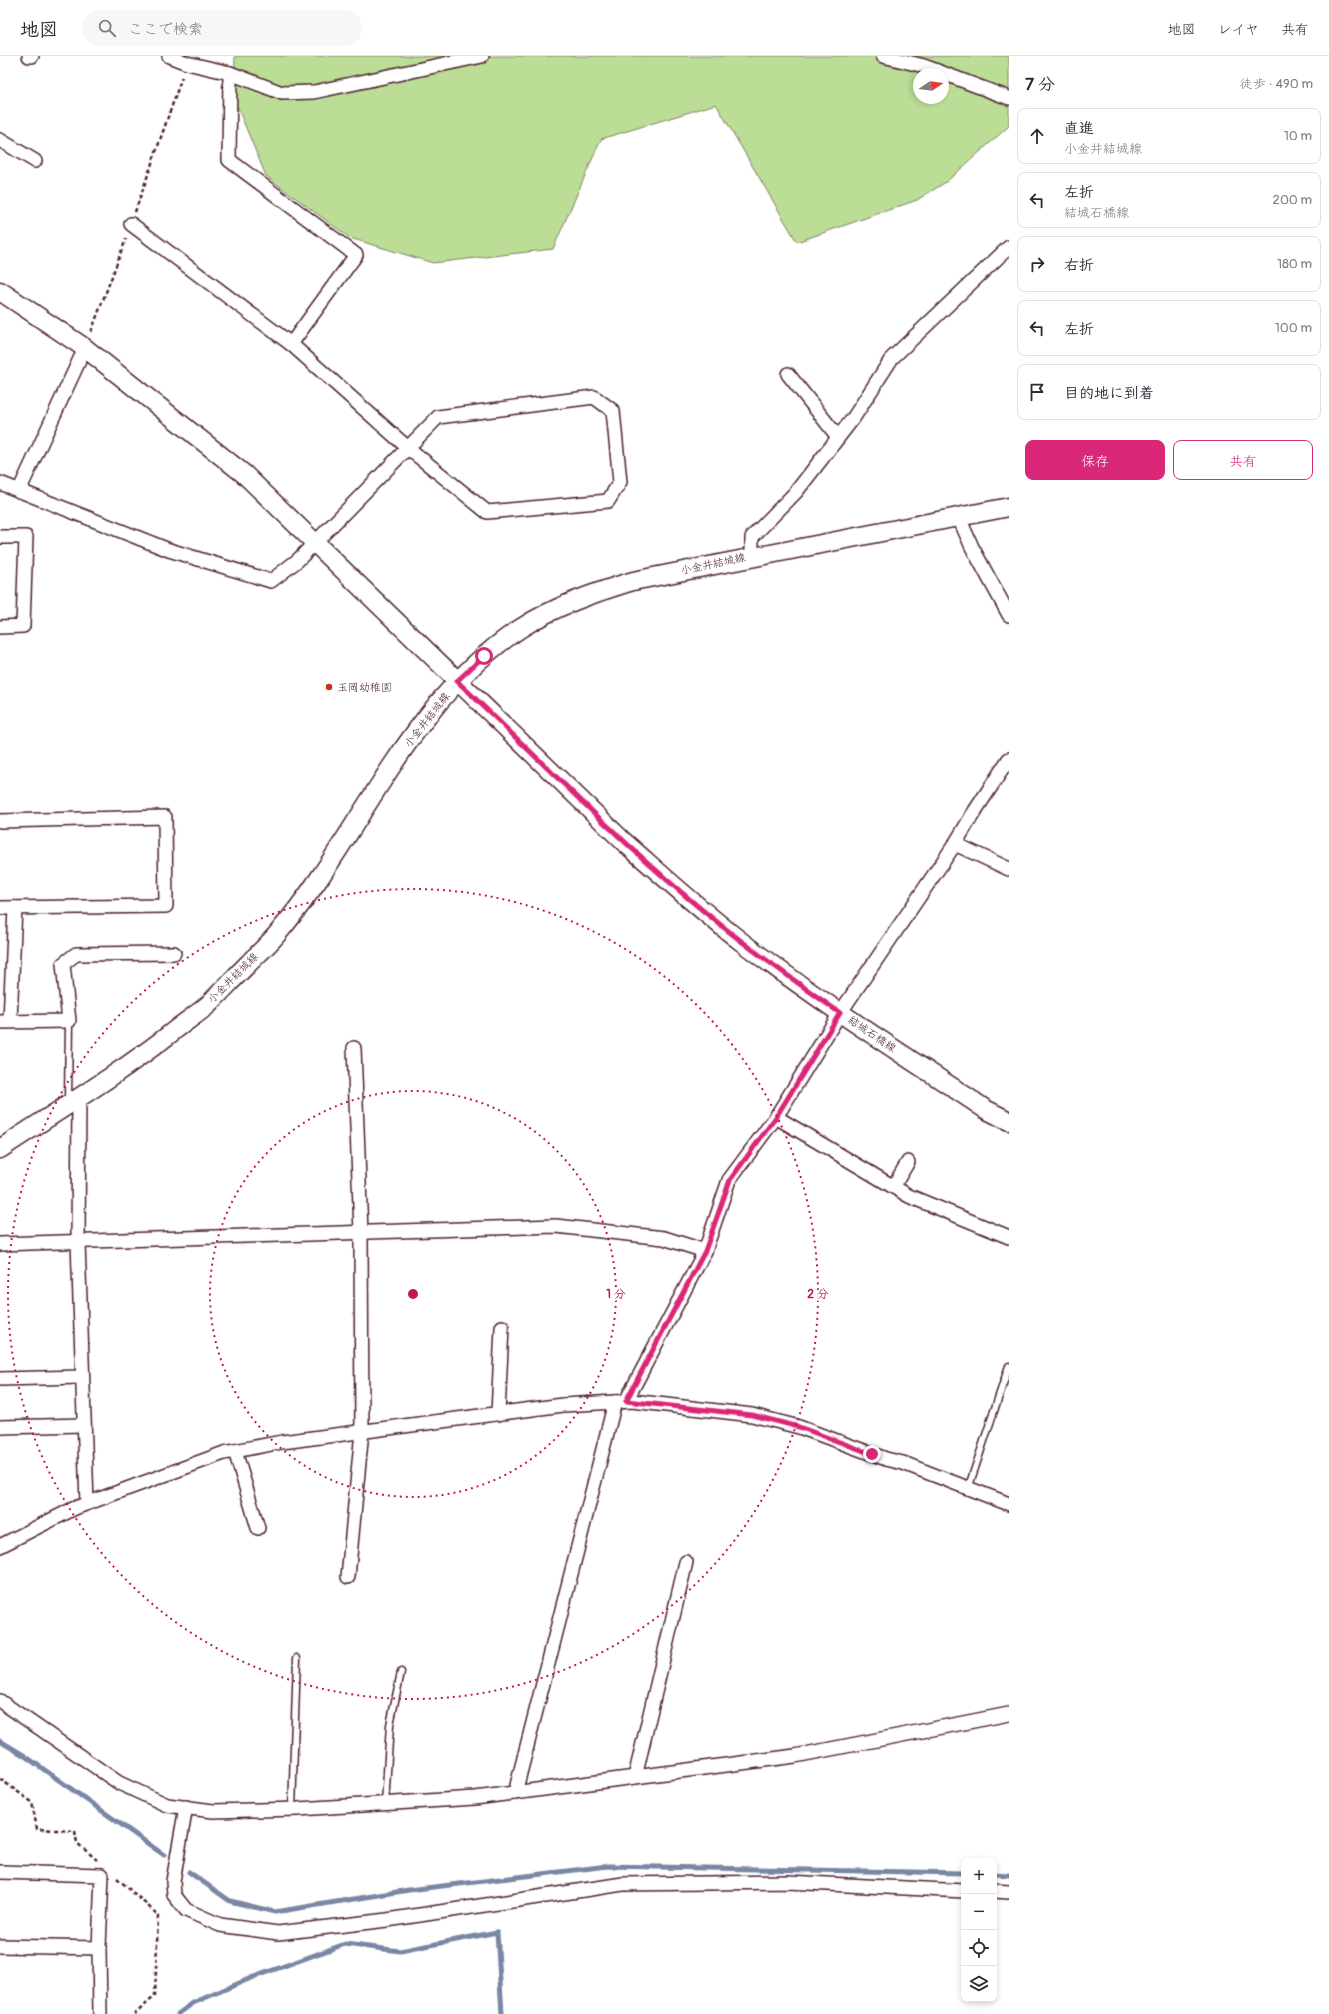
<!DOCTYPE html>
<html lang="ja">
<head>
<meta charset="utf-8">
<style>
  :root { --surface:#fff; --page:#f7f7f7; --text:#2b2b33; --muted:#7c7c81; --line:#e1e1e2; --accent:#db2777 }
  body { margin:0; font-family:Pangolin,"Klee One",sans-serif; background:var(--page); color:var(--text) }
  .controls { position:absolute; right:12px; bottom:12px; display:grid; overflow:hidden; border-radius:8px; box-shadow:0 2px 6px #0003 }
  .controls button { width:36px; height:36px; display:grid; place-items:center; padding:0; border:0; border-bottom:1px solid var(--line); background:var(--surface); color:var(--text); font:20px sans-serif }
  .compass { position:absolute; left:913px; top:12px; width:36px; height:36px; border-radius:50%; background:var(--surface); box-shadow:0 2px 6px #0003; rotate:77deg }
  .stop { position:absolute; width:12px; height:12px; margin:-9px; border:3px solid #db2777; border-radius:50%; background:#fff }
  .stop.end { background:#db2777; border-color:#fff; box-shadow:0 1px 4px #0008 }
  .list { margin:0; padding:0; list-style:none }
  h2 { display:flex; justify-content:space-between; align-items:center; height:52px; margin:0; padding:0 16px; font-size:17px }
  h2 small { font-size:13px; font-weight:400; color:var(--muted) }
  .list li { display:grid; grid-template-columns:26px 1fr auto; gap:12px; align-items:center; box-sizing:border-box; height:56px; margin:0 8px 8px; padding:0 8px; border:1px solid var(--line); border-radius:8px }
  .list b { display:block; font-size:15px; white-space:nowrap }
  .list p { margin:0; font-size:13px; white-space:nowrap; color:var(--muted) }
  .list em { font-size:13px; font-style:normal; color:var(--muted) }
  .actions { display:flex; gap:8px; padding:12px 16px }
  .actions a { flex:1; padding:9px 0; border:1px solid var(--accent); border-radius:8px; text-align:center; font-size:14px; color:var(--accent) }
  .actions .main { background:var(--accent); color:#fff }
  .icon { flex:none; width:22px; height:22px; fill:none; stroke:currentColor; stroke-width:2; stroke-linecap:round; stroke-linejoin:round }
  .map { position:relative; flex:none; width:1009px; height:1958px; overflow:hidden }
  header { display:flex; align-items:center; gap:24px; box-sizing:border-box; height:56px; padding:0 20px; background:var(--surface); border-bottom:1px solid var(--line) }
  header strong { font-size:19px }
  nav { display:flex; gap:22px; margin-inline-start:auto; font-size:14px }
  .search { width:280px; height:36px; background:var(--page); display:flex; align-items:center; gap:10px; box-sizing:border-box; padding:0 14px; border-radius:22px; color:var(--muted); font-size:15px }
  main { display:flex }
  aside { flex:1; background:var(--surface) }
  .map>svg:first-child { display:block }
  .green { fill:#bbdd96; stroke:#827e60; fill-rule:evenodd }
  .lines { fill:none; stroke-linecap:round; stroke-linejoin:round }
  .stream { stroke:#7887a4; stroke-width:5 }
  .lane-casing { stroke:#4a1f2b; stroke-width:9 }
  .street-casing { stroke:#4a1f2b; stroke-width:16 }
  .secondary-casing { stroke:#4a1f2b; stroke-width:21 }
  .path { stroke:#4a1f2b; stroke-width:2.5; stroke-dasharray:4 3; stroke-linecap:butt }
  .lane { stroke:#fff; stroke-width:6 }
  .street { stroke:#fff; stroke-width:13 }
  .secondary { stroke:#fff; stroke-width:18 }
  .route { stroke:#db2777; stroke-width:5 }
  .ring { fill:none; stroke:#c2185b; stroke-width:2; stroke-dasharray:2 4 }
  .poi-dot { fill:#c8321e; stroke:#fff; stroke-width:1.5 }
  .labels { text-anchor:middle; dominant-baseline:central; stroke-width:4; stroke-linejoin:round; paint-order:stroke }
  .street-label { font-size:11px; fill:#4a1f2b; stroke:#fff }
  .poi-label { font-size:11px; fill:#4a1f2b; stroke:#fff; text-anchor:start }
  .centre { fill:#c2185b; stroke:#fff; stroke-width:2 }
  .ring-label { font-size:12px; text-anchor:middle; font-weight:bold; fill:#c2185b; stroke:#fff; stroke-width:4; stroke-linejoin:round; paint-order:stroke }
</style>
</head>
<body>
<header>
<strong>地図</strong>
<div class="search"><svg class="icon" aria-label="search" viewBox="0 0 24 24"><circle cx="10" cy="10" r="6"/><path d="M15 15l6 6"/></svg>ここで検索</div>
<nav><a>地図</a><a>レイヤ</a><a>共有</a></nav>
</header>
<main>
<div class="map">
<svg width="1009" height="1958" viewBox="0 0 1009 1958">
  <rect width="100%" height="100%" fill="#fff"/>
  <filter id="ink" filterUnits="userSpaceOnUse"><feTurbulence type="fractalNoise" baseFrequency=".025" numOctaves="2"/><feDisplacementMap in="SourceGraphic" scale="8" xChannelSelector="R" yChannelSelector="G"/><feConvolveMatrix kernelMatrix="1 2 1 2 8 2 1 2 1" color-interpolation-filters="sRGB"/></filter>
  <g filter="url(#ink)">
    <!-- green -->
    <path class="green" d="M235,0h774v70l-63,56 -29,18 -120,42 -81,-138 -115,35 -48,110 -120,14 -83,-25 -84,-62 -32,-77zM919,18h24v24h-24z"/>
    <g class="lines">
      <!-- stream -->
      <g class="stream">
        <path d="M0,1685l25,15 139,99"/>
        <path d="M189,1816l41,29 45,11 134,-22 199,-24 356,7"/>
        <path d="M994,1818l15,1"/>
        <path d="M178,1958l15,-11 58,-25 94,-34 55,7 97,-19 5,82"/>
      </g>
      <!-- lane casing -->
      <g class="lane-casing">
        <g id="lane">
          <path d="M68,1045l1,-80"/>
          <path d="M968,1433l41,-123"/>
          <path d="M385,1748l5,-79 11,-53"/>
          <path d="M292,1754l5,-152"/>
        </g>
      </g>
      <!-- street casing -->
      <g class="street-casing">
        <g id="street">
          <path d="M29,0h3"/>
          <path d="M169,0l18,7 43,10 52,20 32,-1 168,-36"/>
          <path d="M883,0l41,10 85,32"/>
          <path d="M230,17l-1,87 127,95 -65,89"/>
          <path d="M0,84l35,21"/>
          <path d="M788,318l50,63"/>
          <path d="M0,427l169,67 102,31 27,-21 140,-143 156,-20 19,14 7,71 -12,19 -121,11 -79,-64 -117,-104 -160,-120"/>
          <path d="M19,435l66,-143"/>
          <path d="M959,462l13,29 37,68"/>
          <path d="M0,481h26l-3,89 -23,1"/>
          <path d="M752,500v-19l44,-45 58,-75 38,-59 117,-111"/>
          <path d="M0,765l165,-4 1,89 -166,2"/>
          <path d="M955,788l54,25"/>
          <path d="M10,965l5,-113"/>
          <path d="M0,966l69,-1 -6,-57 13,-10 98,-1"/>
          <path d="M79,1041l-1,145 9,261"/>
          <path d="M776,1061l133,79 100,41"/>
          <path d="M893,1131l15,-25"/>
          <path d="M0,1188l556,-18 108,12 41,13"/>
          <path d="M0,1323l82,-2"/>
          <path d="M626,1345l79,-150 24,-71 47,-63 64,-104 115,-169 18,-30 36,-55"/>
          <path d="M498,1358l4,-87"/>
          <path d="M0,1371l84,-2"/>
          <path d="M235,1395l23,77"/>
          <path d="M0,1490l75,-38 149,-55 58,-11 281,-37 69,-4 120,14 47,12 87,32 17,4 106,41"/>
          <path d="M348,1521l14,-146 -1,-198 -7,-185"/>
          <path d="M0,1645l119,82 48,22 46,6 85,-2 177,-11 320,-42 214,-42"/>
          <path d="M635,1721l51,-215"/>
          <path d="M515,1737l100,-391"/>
          <path d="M186,1751l-13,74 1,14 12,15 34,15 58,8 109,-13 236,-36 165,-2 176,9"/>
          <path d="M0,1816l102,3 -3,73 1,66"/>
          <path d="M994,1835l15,1"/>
          <path d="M0,1890l99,2"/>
        </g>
      </g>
      <!-- secondary casing -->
      <g class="secondary-casing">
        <g id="secondary">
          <path d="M0,235l85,57 159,126 379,367c39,34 78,70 120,102 77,59 161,112 242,166l24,12"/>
          <path d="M0,1093c57,-38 116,-73 170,-115 12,-10 26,-19 38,-29 13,-13 26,-27 40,-41 10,-10 21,-20 30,-31 84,-99 130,-232 243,-305 34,-22 73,-35 112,-47l376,-74"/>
        </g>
      </g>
      <!-- path -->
      <g class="path">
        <path d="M135,156l47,-135"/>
        <path d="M91,276l35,-93"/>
        <path d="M0,1723l32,23 5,27 38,2 2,12 20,17"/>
        <path d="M117,1822l41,37 -3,81 -20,18"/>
      </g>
      <!-- lane -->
      <use href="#lane" class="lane"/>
      <!-- street -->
      <use href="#street" class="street"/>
      <!-- secondary -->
      <use href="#secondary" class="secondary"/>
    </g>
  </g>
  <g class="lines" filter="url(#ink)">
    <!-- route -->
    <path class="route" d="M484,600l-27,25c77,73 151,149 231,217 49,42 100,78 152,115l-64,104 -46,63 -25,71 -79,150 126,14 47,12 73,27"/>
  </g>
  <!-- distance rings -->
  <g class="ring">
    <circle cx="413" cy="1238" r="203"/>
    <circle cx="413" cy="1238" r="405"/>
  </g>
  <!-- markers -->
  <circle class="poi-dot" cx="329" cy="631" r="4"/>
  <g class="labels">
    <!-- street labels -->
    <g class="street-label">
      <text transform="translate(713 508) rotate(-12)">小金井結城線</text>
      <text transform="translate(427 664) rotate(-52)">小金井結城線</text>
      <text transform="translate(233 922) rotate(-45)">小金井結城線</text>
      <text transform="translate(872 978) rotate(34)">結城石橋線</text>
    </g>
    <!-- poi labels -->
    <g class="poi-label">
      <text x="337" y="631">玉岡幼稚園</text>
    </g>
  </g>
  <circle cx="413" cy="1238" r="6" class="centre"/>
  <g class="ring-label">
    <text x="616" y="1242">1 分</text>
    <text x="818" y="1242">2 分</text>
  </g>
</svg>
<div class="controls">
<button>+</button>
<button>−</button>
<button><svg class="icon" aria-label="locate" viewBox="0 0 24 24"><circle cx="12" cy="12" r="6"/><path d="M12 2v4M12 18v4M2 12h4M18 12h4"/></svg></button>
<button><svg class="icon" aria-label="layers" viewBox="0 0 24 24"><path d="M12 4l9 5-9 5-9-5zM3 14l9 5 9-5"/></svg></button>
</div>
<svg class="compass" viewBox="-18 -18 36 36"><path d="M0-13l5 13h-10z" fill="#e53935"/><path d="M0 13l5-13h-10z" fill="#7c7c81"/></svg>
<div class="stop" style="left:484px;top:600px"></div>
<div class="stop end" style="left:872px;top:1398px"></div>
</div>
<aside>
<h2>7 分<small>徒歩 · 490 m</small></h2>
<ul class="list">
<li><svg class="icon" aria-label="ahead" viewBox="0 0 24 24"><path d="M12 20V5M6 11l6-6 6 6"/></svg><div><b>直進</b><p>小金井結城線</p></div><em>10 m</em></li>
<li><svg class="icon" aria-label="left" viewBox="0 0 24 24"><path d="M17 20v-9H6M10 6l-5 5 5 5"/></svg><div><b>左折</b><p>結城石橋線</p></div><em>200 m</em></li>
<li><svg class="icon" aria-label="right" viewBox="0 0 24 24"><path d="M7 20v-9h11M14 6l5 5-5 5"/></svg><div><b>右折</b></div><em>180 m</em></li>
<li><svg class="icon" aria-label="left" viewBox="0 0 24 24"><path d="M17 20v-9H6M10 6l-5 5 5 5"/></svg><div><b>左折</b></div><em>100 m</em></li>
<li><svg class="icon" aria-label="arrive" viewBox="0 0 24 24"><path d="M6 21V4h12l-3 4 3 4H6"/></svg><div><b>目的地に到着</b></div></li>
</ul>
<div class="actions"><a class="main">保存</a><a>共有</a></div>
</aside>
</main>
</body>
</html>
